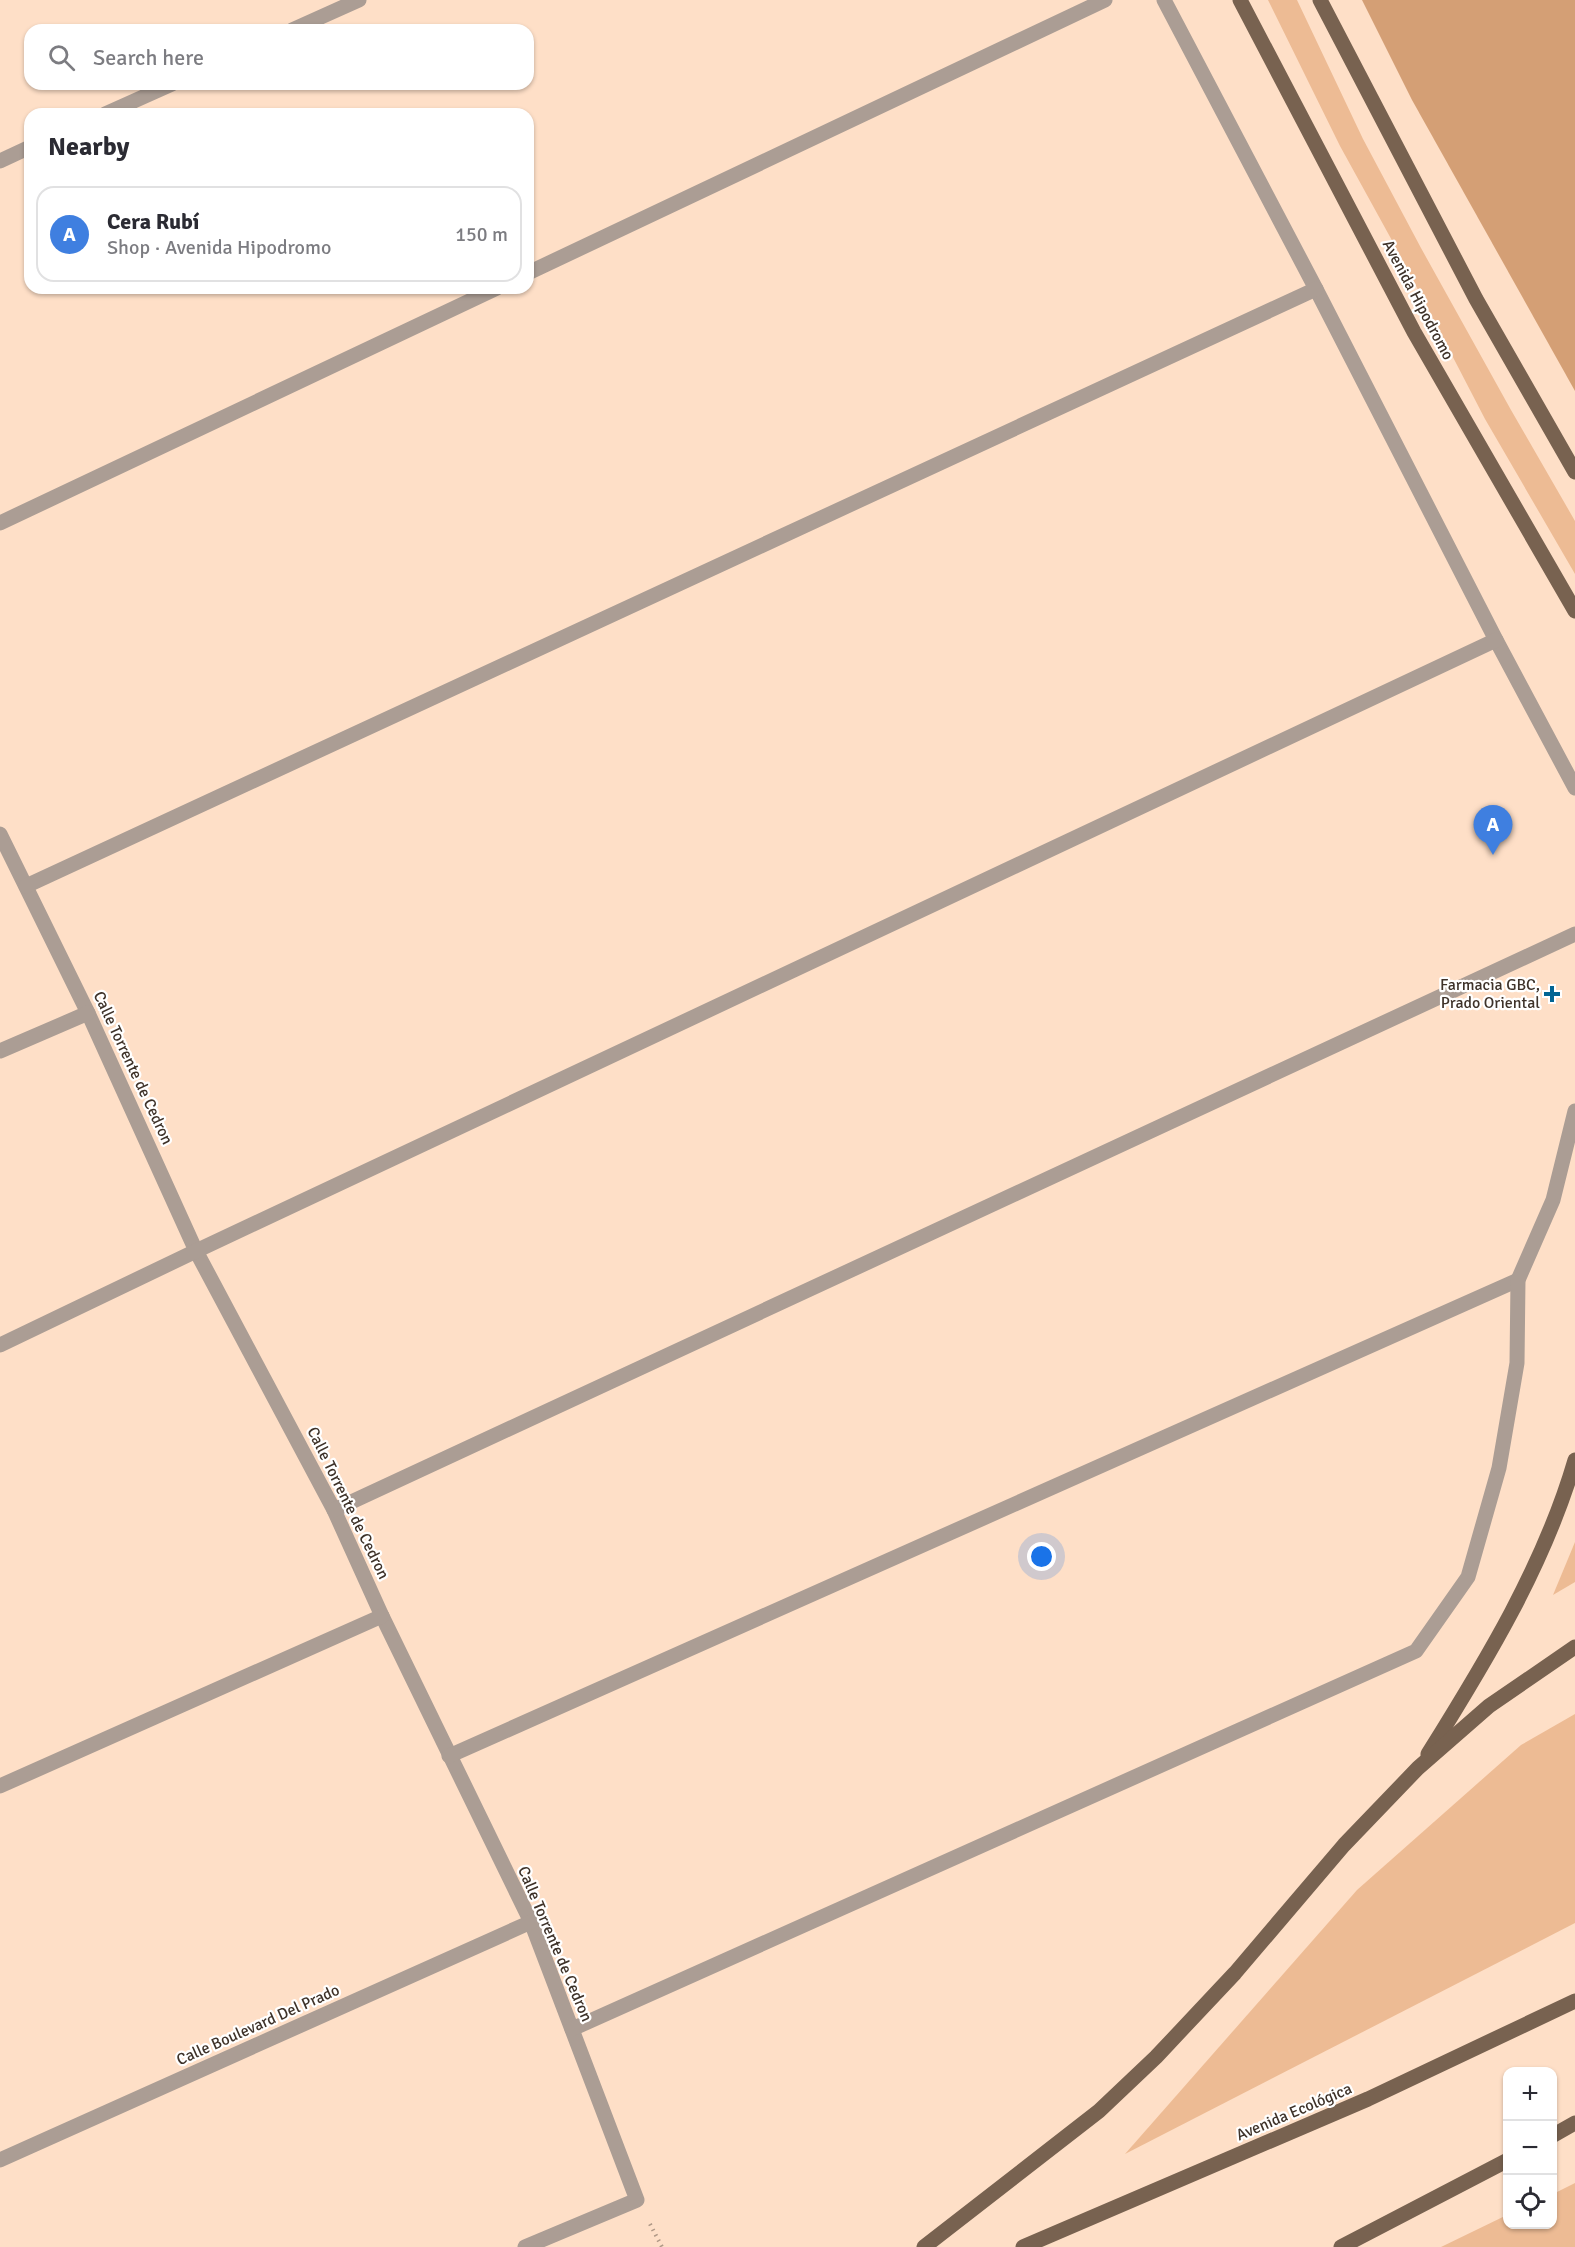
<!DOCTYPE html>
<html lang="en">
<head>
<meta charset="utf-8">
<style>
  :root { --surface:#fff; --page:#f2f2f3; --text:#2b2b33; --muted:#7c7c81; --line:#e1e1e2; --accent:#016594 }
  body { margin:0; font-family:Signika,sans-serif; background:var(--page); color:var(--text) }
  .controls { position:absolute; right:18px; bottom:18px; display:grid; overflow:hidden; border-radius:12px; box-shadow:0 2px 4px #0004 }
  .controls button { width:54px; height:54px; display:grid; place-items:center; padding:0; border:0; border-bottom:2px solid var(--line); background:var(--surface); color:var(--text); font:30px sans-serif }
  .you { position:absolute; left:1042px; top:1557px; width:21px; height:21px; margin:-15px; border:4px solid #fff; border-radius:50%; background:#1a73e8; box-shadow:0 0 0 9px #1a73e833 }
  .badge { display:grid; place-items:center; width:39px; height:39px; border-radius:50%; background:var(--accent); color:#fff; font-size:20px; font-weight:700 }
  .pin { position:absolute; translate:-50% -50px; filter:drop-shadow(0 2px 3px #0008) }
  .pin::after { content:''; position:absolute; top:32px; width:21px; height:18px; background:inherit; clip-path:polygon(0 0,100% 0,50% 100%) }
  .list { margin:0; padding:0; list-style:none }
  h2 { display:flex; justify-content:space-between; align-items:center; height:78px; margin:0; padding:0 24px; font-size:26px }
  h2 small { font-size:20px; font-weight:400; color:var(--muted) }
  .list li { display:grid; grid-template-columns:39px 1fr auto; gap:18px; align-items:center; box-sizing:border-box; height:96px; margin:0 12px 12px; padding:0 12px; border:2px solid var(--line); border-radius:18px }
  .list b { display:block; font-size:22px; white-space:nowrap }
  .list p { margin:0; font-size:20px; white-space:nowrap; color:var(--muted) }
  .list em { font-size:20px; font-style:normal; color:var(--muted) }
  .icon { flex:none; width:33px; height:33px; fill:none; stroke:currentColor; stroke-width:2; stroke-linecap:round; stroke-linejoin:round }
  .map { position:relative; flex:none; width:1575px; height:2247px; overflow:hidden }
  .search { position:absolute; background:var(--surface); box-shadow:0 2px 4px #0004; left:24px; top:24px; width:510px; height:66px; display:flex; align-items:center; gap:15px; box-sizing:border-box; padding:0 21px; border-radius:18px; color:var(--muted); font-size:22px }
  .panel { position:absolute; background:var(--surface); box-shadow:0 2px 4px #0004; left:24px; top:108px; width:510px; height:186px; border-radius:18px }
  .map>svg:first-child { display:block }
  .green { fill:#edbb94 }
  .forest { fill:#d49f75 }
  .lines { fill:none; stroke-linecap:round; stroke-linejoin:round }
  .path { stroke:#b09987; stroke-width:4; stroke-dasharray:1.5 4.5; stroke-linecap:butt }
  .street { stroke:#ab9d94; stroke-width:15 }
  .primary { stroke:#786250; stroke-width:15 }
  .poi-dot { fill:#016594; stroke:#fff; stroke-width:2 }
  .labels { text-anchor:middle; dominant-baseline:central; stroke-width:4.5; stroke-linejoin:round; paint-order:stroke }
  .street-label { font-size:16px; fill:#3e3229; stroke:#fff }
  .poi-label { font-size:16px; fill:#3e3229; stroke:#fff; text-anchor:end }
</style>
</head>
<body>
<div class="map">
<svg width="1575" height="2247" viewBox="0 0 1575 2247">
  <rect width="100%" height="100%" fill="#fedfc7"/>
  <!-- green -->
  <g class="green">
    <path d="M1268,0h29l66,139 58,109 90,162 64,111v53l-90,-155 -85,-164 -60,-109z"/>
    <path d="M1575,1542v40l-22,13z"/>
    <path d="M1575,1714v209l-450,231 232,-264 164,-145z"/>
    <path d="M1575,2183v64h-134l66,-32 1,9h44l1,-30z"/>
  </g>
  <!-- forest -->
  <path class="forest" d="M1362,0h213v391l-163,-291z"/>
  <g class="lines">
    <!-- path -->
    <path class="path" d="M650,2224l12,23"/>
    <!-- street -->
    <g class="street">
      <path d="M1164,0l152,289 180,351 79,148"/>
      <path d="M292,30l67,-30"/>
      <path d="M105,114l67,-30"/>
      <path d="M0,161l30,-14"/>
      <path d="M528,273l577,-273"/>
      <path d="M0,523l497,-235"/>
      <path d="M0,834l88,179 108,238 138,259 48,106 149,306 106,278 -112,47"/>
      <path d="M26,886l1290,-597"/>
      <path d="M0,1051l88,-38"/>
      <path d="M0,1345l196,-94 1300,-611"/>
      <path d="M334,1510l1241,-576"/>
      <path d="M449,1756l1069,-476"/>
      <path d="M0,1786l382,-170"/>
      <path d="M572,2029l844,-378 52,-74 31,-109 18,-105 1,-83 35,-80 22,-89"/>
      <path d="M0,2160l531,-238"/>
    </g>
    <!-- primary -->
    <g class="primary">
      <path d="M1240,0l174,332 161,279"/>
      <path d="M1320,0l156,299 99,173"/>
      <path d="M1428,1754c58,-93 116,-188 147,-294"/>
      <path d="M1552,2136l23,-13"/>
      <path d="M924,2247l175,-136 57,-54 79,-84 109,-128 74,-77 71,-62 86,-59"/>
      <path d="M1023,2247l345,-148 207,-98"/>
      <path d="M1341,2247l167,-87"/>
    </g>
  </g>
  <!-- markers -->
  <path class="poi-dot" d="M1549 985h6v6h6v6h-6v6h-6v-6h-6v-6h6z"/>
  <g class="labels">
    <!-- street labels -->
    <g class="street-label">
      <text transform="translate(1418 300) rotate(62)">Avenida Hipodromo</text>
      <text transform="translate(133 1068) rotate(65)">Calle Torrente de Cedron</text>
      <text transform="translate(348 1503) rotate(64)">Calle Torrente de Cedron</text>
      <text transform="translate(555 1944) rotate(67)">Calle Torrente de Cedron</text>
      <text transform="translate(258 2025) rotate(-24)">Calle Boulevard Del Prado</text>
      <text transform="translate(1294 2112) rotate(-23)">Avenida Ecológica</text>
    </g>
    <!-- poi labels -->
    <g class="poi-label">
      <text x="1540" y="985">Farmacia GBC,<tspan x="1540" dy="18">Prado Oriental</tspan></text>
    </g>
  </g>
</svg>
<div class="controls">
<button>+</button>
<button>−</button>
<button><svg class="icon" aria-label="locate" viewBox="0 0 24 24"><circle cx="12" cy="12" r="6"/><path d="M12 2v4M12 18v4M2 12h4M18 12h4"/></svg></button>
</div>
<div class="you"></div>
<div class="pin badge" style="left:1493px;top:855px;background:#3f7fe0">A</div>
<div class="search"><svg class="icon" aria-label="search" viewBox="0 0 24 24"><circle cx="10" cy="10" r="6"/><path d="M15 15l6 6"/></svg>Search here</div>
<section class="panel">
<h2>Nearby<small></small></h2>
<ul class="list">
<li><span class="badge" style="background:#3f7fe0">A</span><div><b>Cera Rubí</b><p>Shop · Avenida Hipodromo</p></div><em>150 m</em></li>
</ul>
</section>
</div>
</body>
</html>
